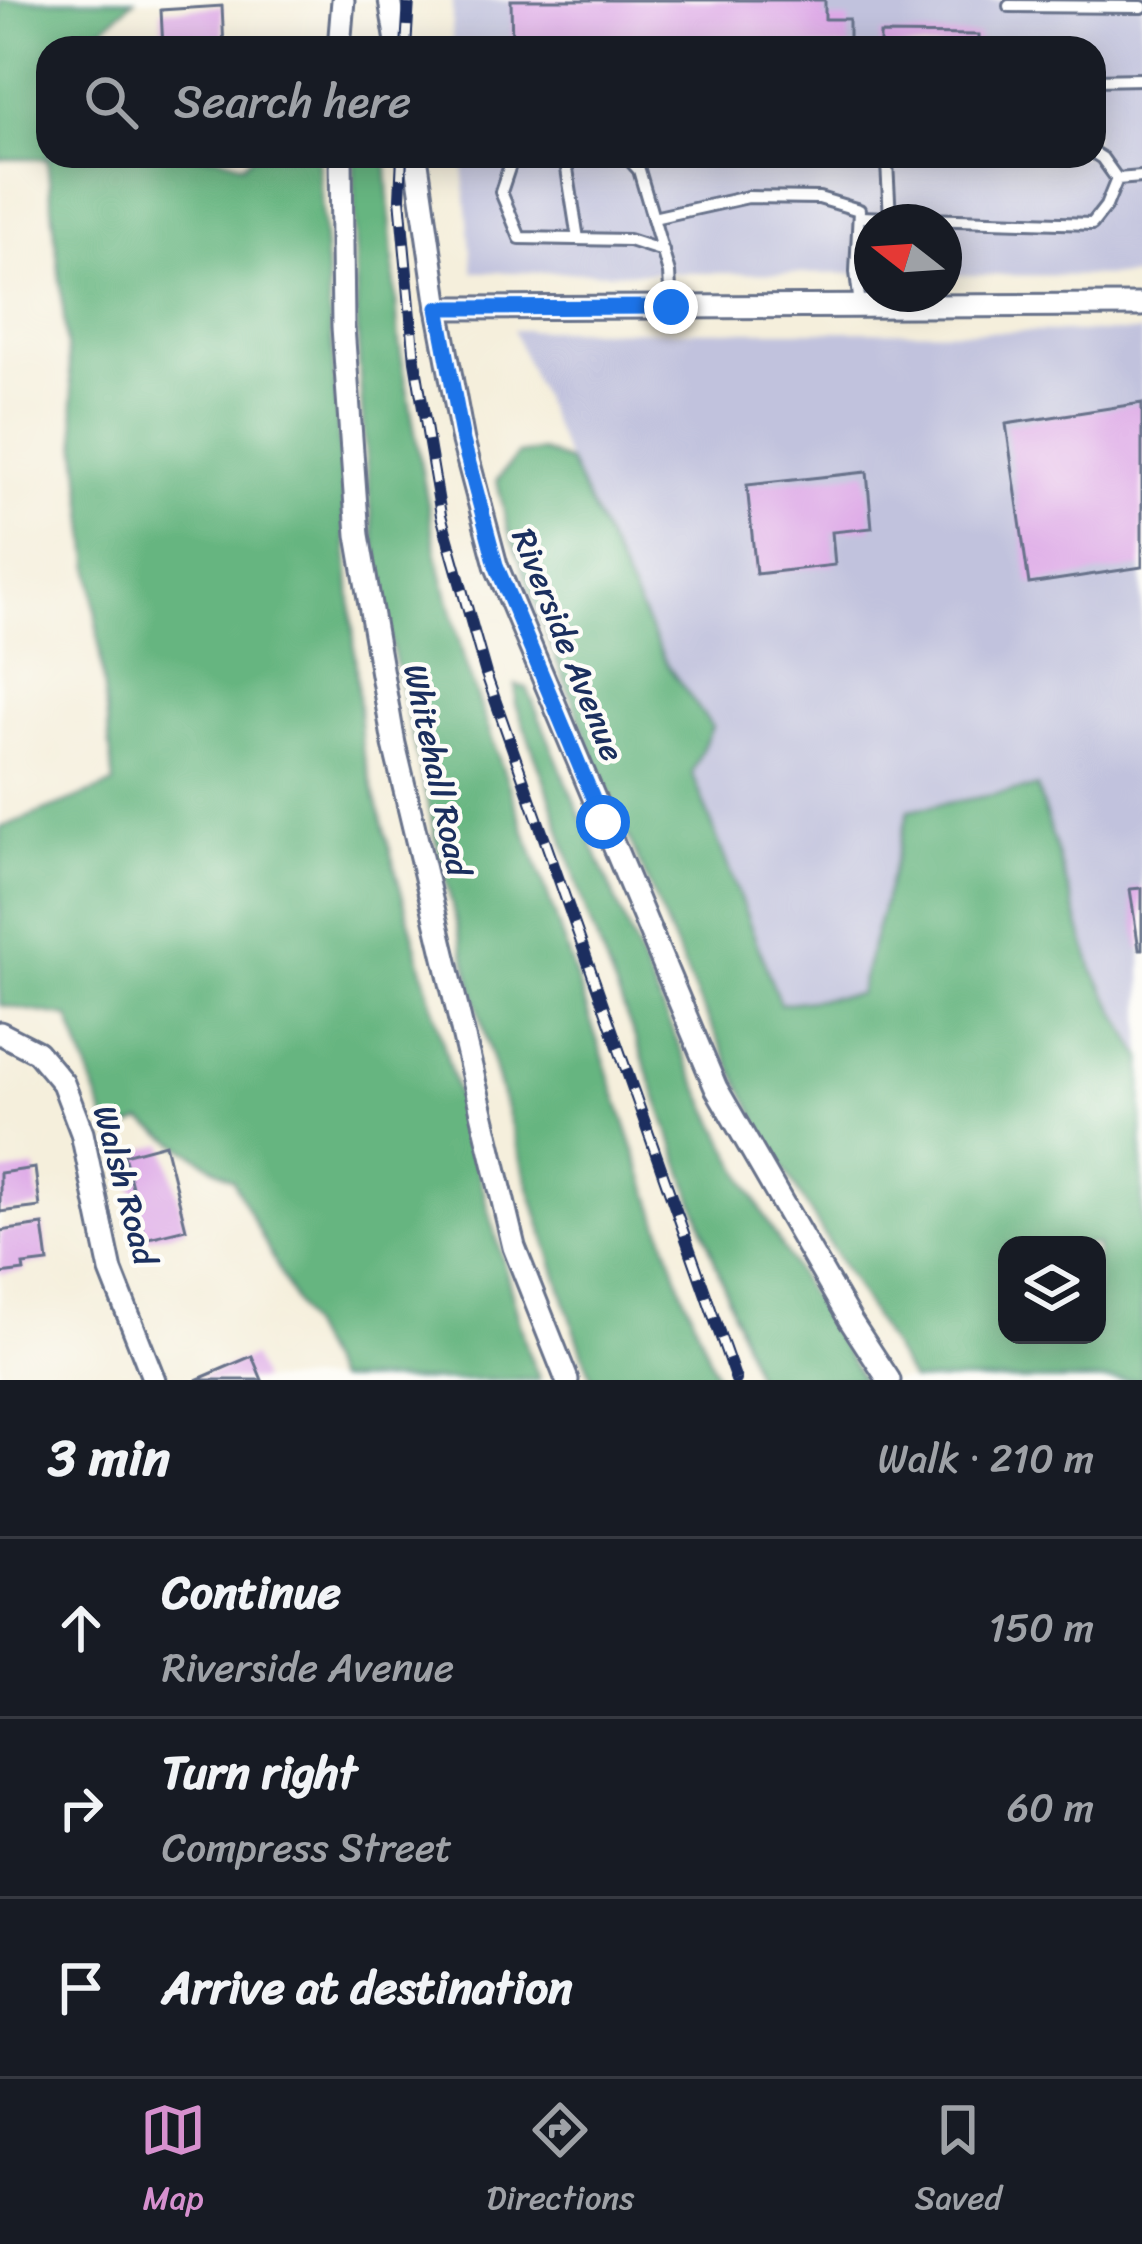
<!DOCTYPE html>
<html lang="en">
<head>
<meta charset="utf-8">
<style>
  :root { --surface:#171b24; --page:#20242c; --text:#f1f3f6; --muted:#9ea1a6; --line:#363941; --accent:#d690ce }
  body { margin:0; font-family:Sriracha,sans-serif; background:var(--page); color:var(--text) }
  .controls { position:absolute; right:36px; bottom:36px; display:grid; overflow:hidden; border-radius:24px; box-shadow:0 6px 30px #0003 }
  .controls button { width:108px; height:108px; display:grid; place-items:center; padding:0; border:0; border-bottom:3px solid var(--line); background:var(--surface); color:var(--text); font:60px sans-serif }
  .compass { position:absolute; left:854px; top:204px; width:108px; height:108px; border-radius:50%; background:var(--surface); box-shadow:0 6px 30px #0003; rotate:287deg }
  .stop { position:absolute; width:36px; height:36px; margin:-27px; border:9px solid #1a73e8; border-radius:50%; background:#fff }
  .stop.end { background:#1a73e8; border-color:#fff; box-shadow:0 3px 12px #0008 }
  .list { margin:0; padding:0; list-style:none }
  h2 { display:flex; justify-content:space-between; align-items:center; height:156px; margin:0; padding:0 48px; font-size:51px }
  h2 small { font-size:39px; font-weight:400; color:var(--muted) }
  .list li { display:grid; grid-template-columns:78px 1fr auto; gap:36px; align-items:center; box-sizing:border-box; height:180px; padding:0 48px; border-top:3px solid var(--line) }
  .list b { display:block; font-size:45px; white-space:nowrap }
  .list p { margin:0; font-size:39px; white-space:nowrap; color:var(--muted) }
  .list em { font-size:39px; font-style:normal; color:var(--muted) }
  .icon { flex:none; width:66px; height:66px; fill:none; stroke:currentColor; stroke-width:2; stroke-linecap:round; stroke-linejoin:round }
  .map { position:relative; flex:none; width:1142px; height:1380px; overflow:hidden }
  .search { position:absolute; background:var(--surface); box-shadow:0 6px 30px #0003; left:36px; right:36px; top:36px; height:132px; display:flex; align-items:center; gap:30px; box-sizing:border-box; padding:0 42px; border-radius:36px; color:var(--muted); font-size:45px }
  .sheet { height:696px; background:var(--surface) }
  nav { display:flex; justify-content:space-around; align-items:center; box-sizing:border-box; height:168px; border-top:3px solid var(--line); background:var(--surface); font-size:33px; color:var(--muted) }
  nav a { display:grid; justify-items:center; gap:6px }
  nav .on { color:var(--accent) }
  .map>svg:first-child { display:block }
  .industrial { fill:#c1c2dd }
  .forest { fill:#66b580; stroke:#40726f; stroke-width:3; fill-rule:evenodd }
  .building { fill:#deaae7 }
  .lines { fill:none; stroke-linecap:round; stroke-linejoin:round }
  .lane-casing { stroke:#67728a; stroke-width:16 }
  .street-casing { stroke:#67728a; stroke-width:27 }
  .lane { stroke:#fff; stroke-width:10 }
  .street { stroke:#fff; stroke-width:21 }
  .rail-casing { stroke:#1b2f5e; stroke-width:12 }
  .rail { stroke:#fdfcf7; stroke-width:8; stroke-dasharray:22; stroke-linecap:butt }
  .route { stroke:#1a73e8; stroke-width:15 }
  .labels { text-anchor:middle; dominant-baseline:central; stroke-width:9; stroke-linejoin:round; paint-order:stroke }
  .street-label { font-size:33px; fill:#1b2f5e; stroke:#fdfcf7 }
</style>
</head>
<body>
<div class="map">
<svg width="1142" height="1380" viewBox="0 0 1142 1380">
  <rect width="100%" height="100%" fill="#fdfcf7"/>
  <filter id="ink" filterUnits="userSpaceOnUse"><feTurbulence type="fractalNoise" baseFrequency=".00833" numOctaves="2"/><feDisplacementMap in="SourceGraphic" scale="24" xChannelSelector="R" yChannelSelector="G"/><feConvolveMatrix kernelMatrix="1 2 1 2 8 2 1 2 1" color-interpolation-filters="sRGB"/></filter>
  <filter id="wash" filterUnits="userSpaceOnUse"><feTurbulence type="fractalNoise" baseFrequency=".004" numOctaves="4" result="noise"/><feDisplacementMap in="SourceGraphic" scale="48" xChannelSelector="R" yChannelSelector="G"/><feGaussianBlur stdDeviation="2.7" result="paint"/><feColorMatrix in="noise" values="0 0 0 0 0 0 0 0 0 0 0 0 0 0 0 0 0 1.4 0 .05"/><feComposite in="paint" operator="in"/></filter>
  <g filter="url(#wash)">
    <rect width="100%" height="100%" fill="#f5efdc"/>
    <!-- industrial -->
    <g class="industrial">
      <path d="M452,0h690v276l-198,-1v-53h-72v52l-399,-2 -11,-116h632v-108h-642z"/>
      <path d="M513,330l629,2v726l-49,-88 -56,-183 -128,23 -50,185 -79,9 -88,-233 20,-44 -45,-62 -84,-169z"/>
    </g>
    <!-- forest -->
    <g class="forest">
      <path d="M0,0h134l-49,44v4h-37v108h170l25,8 10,-8h65l44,593 166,603 12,28h-205l-102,-200 -91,-59 -31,14 -42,-118 -69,-12v-177l114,-44 -67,-625h-47z"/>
      <path d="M354,156h32l13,187 39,217 27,103 88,247 128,377 37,93h-126c-66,-189 -120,-381 -164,-576 -15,-65 -32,-130 -43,-195 -25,-149 -31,-302 -31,-453z"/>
      <path d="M542,451l27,11 98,203 45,62 -20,45 88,232 79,-10 50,-184 128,-23 56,183 49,88v322h-231l-144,-240 -68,-139 -92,-213 -62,-157 -38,-105 -10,-46 21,-26zM1007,1245h90v90h-90z"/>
      <path d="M516,685l11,3c60,141 115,284 182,421 45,93 98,184 154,271h-106l-113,-319 -57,-146 -40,-127 -31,-84z"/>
    </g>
    <g id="blocks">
      <!-- building -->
      <g class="building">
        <path d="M511,0h314v19h24v29h-337z"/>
        <path d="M222,6l2,42h-61l-2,-38z"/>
        <path d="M880,34l99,1v13h-99z"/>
        <path d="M1142,403v164l-113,17 -23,-160z"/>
        <path d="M867,472l5,56 -40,4 3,33 -79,9 -9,-89z"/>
        <path d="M1142,888v61h-3l-9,-60z"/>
        <path d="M165,1144l21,85 -41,10 -21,-84z"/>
        <path d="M35,1168l5,39 -40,5v-39z"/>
        <path d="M43,1225l5,37 -25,3 1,6 -24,3v-43z"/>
        <path d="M252,1356l10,24h-66z"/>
      </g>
    </g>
  </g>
  <g filter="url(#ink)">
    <use href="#blocks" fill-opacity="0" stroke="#67728a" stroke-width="3"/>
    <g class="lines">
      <!-- lane casing -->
      <g class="lane-casing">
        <g id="lane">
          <path d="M1009,6l133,1"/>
          <path d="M1094,80l48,-1"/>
          <path d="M1094,153l8,5 15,21"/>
          <path d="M513,156l-12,36 19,46 109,2 34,11"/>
          <path d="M565,156l13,83"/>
          <path d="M626,156l13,14 14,48 16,55 2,34"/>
          <path d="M859,217l233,7 14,-18 11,-27 25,-2"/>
          <path d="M653,218l95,-21 71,1 40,12 -3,62 4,34"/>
          <path d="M890,218l-3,-55 4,-7"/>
        </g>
      </g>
      <!-- street casing -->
      <g class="street-casing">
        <g id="street">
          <path d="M390,0l8,48"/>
          <path d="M339,48l4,-48"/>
          <path d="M341,156l2,171 15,208 36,209 120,503 53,133"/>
          <path d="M416,156l22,152 25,133 33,124 220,523 134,232 39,60"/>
          <path d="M438,308l704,-3"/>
          <path d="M0,1033l37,19 26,31 19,50 29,138 43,109"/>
        </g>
      </g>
      <!-- lane -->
      <use href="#lane" class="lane"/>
      <!-- street -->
      <use href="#street" class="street"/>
      <!-- rail casing -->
      <g class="rail-casing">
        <g id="rail">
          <path d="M406,48l3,-48"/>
          <path d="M402,156l-2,42 15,163 26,154 45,159 250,706"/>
        </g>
      </g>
      <!-- rail -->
      <use href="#rail" class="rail"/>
    </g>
  </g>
  <g class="lines" filter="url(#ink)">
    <!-- route -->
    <path class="route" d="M603,822l-107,-257 -33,-124 -25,-133 233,-1"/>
  </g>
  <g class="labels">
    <!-- street labels -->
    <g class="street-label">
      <text transform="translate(568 645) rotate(68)">Riverside Avenue</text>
      <text transform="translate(437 770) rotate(78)">Whitehall Road</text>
      <text transform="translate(125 1185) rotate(75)">Walsh Road</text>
    </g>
  </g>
</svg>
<div class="controls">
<button><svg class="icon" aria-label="layers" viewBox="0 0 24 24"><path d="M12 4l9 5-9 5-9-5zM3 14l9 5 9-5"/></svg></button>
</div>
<svg class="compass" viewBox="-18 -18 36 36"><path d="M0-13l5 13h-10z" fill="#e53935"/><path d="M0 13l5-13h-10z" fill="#9ea1a6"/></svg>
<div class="stop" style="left:603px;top:822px"></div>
<div class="stop end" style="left:671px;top:307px"></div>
<div class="search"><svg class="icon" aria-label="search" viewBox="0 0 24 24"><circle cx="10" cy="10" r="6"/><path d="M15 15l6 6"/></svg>Search here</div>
</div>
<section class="sheet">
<h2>3 min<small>Walk · 210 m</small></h2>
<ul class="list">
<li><svg class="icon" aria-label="ahead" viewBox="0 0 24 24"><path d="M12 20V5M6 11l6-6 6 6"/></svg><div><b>Continue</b><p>Riverside Avenue</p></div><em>150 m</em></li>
<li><svg class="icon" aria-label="right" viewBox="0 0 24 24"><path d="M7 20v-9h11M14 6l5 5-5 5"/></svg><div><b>Turn right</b><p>Compress Street</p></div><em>60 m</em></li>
<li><svg class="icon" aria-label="arrive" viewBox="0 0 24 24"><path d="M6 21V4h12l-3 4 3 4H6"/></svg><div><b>Arrive at destination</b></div></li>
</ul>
</section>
<nav>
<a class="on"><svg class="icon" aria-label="map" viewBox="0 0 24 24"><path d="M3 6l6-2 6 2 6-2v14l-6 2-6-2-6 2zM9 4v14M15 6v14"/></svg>Map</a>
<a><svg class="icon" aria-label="directions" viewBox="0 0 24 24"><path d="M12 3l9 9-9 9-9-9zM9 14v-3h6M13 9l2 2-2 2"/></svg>Directions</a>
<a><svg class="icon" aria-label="saved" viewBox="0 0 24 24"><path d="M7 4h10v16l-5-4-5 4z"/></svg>Saved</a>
</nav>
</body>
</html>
